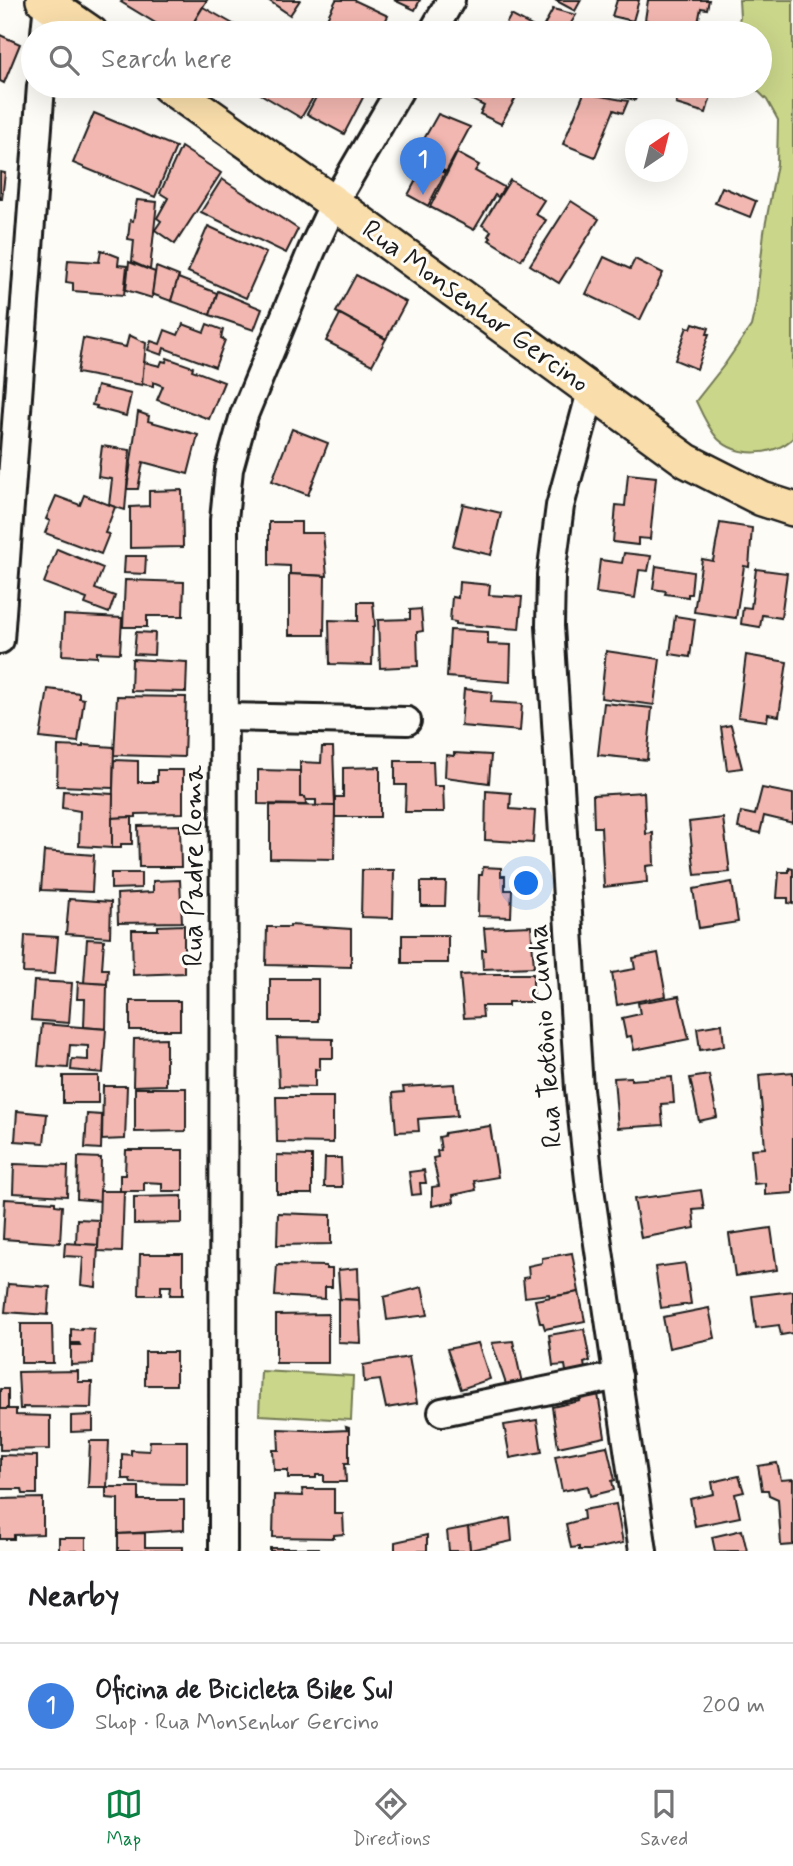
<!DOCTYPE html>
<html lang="en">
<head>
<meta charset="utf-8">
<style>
  :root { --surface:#fff; --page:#f2f2f2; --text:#202124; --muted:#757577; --line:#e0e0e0; --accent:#0b8043 }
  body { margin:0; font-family:Mynerve,sans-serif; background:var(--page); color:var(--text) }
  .compass { position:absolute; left:625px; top:119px; width:63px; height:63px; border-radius:50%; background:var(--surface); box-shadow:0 7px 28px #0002; rotate:35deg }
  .you { position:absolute; left:527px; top:884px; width:24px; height:24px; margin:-18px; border:5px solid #fff; border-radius:50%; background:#1a73e8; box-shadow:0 0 0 10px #1a73e833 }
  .badge { display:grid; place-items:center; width:46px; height:46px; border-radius:50%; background:var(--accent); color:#fff; font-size:23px; font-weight:700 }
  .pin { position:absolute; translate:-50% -58px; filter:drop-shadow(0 2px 4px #0008) }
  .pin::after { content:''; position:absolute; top:37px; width:24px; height:21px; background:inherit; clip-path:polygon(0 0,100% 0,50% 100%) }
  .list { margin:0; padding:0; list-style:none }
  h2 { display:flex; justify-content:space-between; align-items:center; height:91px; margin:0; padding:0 28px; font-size:30px }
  h2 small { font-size:23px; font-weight:400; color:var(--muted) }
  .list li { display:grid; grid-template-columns:46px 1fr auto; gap:21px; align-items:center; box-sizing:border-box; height:126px; padding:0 28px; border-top:2px solid var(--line) }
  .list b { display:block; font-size:26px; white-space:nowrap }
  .list p { margin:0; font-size:23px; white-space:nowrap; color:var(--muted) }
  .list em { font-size:23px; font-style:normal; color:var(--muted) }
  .icon { flex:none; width:38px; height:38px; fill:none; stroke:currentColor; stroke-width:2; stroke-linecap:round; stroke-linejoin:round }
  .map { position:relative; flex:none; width:793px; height:1551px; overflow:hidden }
  .search { position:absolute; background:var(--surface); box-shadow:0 7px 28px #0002; left:21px; right:21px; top:21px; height:77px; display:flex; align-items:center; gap:18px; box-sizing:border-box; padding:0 24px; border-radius:38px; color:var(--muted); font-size:26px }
  .sheet { height:217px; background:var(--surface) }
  nav { display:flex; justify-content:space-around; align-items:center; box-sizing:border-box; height:98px; border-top:2px solid var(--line); background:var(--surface); font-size:19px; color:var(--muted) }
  nav a { display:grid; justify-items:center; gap:4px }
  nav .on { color:var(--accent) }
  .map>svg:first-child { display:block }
  .green { fill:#cad68a; stroke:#737953; stroke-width:2 }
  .building { fill:#f2b7b0; stroke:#1c1c1c; stroke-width:2 }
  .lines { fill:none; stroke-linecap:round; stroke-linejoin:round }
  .minor-casing { stroke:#1c1c1c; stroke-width:32 }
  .major-casing { stroke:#1c1c1c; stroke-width:38 }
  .minor { stroke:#fdfcf7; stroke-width:26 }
  .major { stroke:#f9deab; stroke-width:33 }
  .labels { text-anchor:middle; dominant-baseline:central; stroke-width:6; stroke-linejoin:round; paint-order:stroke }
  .street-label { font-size:28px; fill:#1c1c1c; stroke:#fdfcf7 }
</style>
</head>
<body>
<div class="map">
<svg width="793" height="1551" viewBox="0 0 793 1551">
  <rect width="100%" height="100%" fill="#fdfcf7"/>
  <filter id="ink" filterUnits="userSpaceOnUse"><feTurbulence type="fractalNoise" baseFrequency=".0143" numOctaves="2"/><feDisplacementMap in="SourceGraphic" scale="14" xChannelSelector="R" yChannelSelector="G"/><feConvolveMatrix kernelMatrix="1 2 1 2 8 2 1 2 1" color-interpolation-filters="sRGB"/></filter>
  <g filter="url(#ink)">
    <!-- green -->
    <g class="green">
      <path d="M739,0h54v438c-19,18 -55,20 -75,1 -10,-11 -16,-25 -22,-38l29,-37 26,-38 5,-22 8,-72 13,-68 1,-44 -11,-20 -14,-14h7v-53h-25l5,-16z"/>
      <path d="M261,1371l92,5 -2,44 -92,-5z"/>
    </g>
    <!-- building -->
    <g class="building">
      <path d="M123,0h84l-20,33h-15l-51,-31z"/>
      <path d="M268,0h32l-10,15z"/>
      <path d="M336,0h18l34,16 -9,17h-36l-19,-9z"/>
      <path d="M394,0h26l-5,10z"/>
      <path d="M555,0h26l-6,11z"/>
      <path d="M617,0h22l-6,21 -21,-5z"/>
      <path d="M648,0h61l-2,9 -6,-1 -4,20 -4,1v2l-48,-11z"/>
      <path d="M203,7l46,26h-62z"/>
      <path d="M553,9l23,6 -11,18h-64l10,-18 30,16z"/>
      <path d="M611,24l22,5v2l5,2h-31z"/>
      <path d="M0,35l20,9 -16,39 -4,-2z"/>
      <path d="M264,86h54v3l-17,29 -42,-25z"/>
      <path d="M322,86h47l-25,48 -37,-20z"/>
      <path d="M471,86h36l12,6 -18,32 -21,-10 4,-8 -19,-10z"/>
      <path d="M596,86h36l8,4 -5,10 -40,-11z"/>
      <path d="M681,86h33l-8,27 -30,-9z"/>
      <path d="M584,93l44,8 -5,12 -9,-3 -19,47 -32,-13z"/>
      <path d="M94,113l82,34 -21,50 -82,-34z"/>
      <path d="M438,114l32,13 -24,45 -31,-17z"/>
      <path d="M181,147l40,26 -46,71 -20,-14 6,-9 -4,-3 11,-20 -8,-5z"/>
      <path d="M457,153l22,12 -4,6 29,16 -6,10 -3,-2 -21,35 -44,-23z"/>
      <path d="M423,167l7,4 2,-4 13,6 -17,33 -20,-11z"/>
      <path d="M0,172l5,1 -3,26h-2z"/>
      <path d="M222,179l76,50 -12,24 -85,-41z"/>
      <path d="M510,180l34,20 -9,14 11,6 -25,40 -32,-20 2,-2 -3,-2 3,-5 -9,-6z"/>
      <path d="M722,187l34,14 -6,16 -35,-14z"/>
      <path d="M137,200l20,2 -7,68 -18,-8 2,-22 -6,-1 2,-19 3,1z"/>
      <path d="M571,201l28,18 -40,64 -29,-18z"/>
      <path d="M208,226l58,27 -20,45 -58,-26z"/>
      <path d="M101,250l18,7 -1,8 9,1 -3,29 -51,-4v-8l-7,-1 2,-22 31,2z"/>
      <path d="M604,257l26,12 5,-10 28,14 -23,47 -54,-26z"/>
      <path d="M129,262l26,10 -3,26 -26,-8z"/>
      <path d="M156,267l23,9 -8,25 -19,-7z"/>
      <path d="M356,275l50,27 -20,37 -50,-27z"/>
      <path d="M178,278l39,15 -7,22 -39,-14z"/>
      <path d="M218,291l44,18 -8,21 -44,-15z"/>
      <path d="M340,314l46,25 -14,26 -46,-24z"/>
      <path d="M693,323l16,5 -2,6h2l-12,35 -22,-9 12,-33 4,1z"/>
      <path d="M183,324l21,8 3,-8 16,6 -2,8 4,2 -10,27 -51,-19 -2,7 -14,-5 3,-9 9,3 5,-14 13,5z"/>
      <path d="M129,335l17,8 -4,42 -65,-12 6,-35 43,9z"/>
      <path d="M167,358l26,9 -1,3 32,12 -15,37 -52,-19 6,-14 -10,-4v4l-11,-2 2,-22 16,4 2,-5 4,1z"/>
      <path d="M97,386l34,8 -5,22 -30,-8 1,-2 -5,-1z"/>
      <path d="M138,412l11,4 -1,5 50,14 -10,39 -45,-12 -5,27h-11z"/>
      <path d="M292,429l36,14 -20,52 -36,-14z"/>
      <path d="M102,446l28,4 -5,60 -16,-5 3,-26 -14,-2z"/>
      <path d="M628,474l28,3 -6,62 -12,-1v7l-25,-3 3,-37 9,1z"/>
      <path d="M182,490l1,57 -53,1v-41l19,-1v-15z"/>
      <path d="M84,495l31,12 -10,26 4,1 -8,20 -56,-21 5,-12 -4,-2 10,-23 24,9z"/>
      <path d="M463,504l38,9 -10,42 -38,-9z"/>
      <path d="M269,522h32v11h22l4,43 -37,-2v-8l-21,-1z"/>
      <path d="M720,523l32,5 -3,39 -5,-1 -8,52 -42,-6 8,-53 11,2z"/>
      <path d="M57,549l46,19 -8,21 20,7 -6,17 -24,-9 2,-5 -43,-16z"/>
      <path d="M624,553l27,3 -3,15 -9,-1 -4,28 -39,-5 4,-33 22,3z"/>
      <path d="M125,556h21l-1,18 -21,-1z"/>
      <path d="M656,566l37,6 -2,22h-3v3l-23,-3 1,-3 -13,-2z"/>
      <path d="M756,569l31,4 -6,45 -19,-3 -2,12 -19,-3 2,-17 8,1z"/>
      <path d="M289,574l36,2 -1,59h-35z"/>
      <path d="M125,580l59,2 -1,34h-36v11h-24z"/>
      <path d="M459,582l31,3 -1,10 33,2 -3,32 -63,-5v-2l-6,-1 2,-24 6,1z"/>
      <path d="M358,602h15l2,24 -2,1 -1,38 -42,-1 -1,-44 29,1z"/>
      <path d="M421,609l2,22 -6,1 1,34 -38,2 -2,-48 32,-1v-9z"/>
      <path d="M64,615l58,3 -2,35 -23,-1v5l-35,-2z"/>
      <path d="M675,616l20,3 -5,38 -20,-3z"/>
      <path d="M450,630l38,2v12l23,1 -1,37 -63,-5z"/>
      <path d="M136,632l19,1 -1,22 -20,-1z"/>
      <path d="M606,651l54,8 -6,46 -53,-7z"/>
      <path d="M746,655l41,7 -8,54 -11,-2 -1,7 -29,-4z"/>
      <path d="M132,659l55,3 -1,30 -55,-1z"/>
      <path d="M48,689l31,4v5l5,1 -6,43 -38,-4z"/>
      <path d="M464,689l28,3 -1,10 31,2 -2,27 -59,-5z"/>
      <path d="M117,696l69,1 -2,60 -70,-2z"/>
      <path d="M604,703l48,5 -5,52 -49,-5z"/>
      <path d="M731,725l11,43 -15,2 -6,-43z"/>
      <path d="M83,745l31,2 -1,41 -56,-2 1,-40 25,1z"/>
      <path d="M322,747h11l2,59h-19v-6h-10l-1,-3h-5v-35l21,1z"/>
      <path d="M454,753l37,2 -2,28 -44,-6 1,-22 8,1z"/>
      <path d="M114,760l24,1v21h19v-12h26v43l-47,1v3l-24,1z"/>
      <path d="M395,761h38l1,25h9l1,26h-39l1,-27h-11z"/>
      <path d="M380,767v50h-45v-20h8v-29z"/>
      <path d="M258,770l42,1v26h5l1,8 -48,-1z"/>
      <path d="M762,788l31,6v29l-29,-7 -4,17 -22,-5 3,-16 14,3z"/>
      <path d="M63,791l50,3 -1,54 -33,-2 1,-35 -18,-3z"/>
      <path d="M486,791l25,2 -1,16 25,2 -2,32 -48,-3z"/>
      <path d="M644,792l2,42 7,-1 1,32 -8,1 1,16 -43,5 -3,-60h-7l-1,-32z"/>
      <path d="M270,805l65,1 -1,53 -64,-1z"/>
      <path d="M132,817v27h-11v4h-9v-30z"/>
      <path d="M723,818l7,54 -35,3 -6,-53z"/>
      <path d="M180,825l1,42h-42l-1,-41z"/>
      <path d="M44,851l50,4 -2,37 -51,-2z"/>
      <path d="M483,867l18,1v8h4v14h7l-1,27 -33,-1 1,-41h3z"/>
      <path d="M789,868l4,1v35l-5,-1v-5h-11l2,-26h10z"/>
      <path d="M362,870h32l-1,48 -32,-1z"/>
      <path d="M111,873h30v15l-30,1z"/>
      <path d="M180,880l2,42 -64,1 -1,-29 36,-2v-11z"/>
      <path d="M421,882h25l-1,24h-24z"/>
      <path d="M732,882l6,40 -39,6 -6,-39z"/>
      <path d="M69,899l42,3 -1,35 -44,-3z"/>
      <path d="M184,925v48l-51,2 -1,-45h26v-4z"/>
      <path d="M290,925l61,4v38l-85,-2 1,-38h23z"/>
      <path d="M531,926l3,41 -51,2 -1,-19h4l-2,-22z"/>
      <path d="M25,935l33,2 -3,37 -32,-1z"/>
      <rect x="402" y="935" width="46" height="28"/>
      <path d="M87,939l17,1 -2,29h6l-1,15 -23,-1z"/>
      <path d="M658,953l8,43 -49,9 -5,-32 23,-4 -2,-11z"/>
      <path d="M484,974h49v28h-25v4h-26l1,11 -19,1 -4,-43z"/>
      <rect x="270" y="979" width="48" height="42"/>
      <path d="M34,981l38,2 -3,40 -38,-3z"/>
      <path d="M78,982l29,2 -1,45 -22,-2 1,-28h-8z"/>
      <path d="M679,996l10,43 -55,11 -3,-14 -5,1 -4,-19 18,-4 -2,-11z"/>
      <rect x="130" y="1001" width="50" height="29"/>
      <path d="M42,1024l64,5 -3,44 -32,-3 1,-11 16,1v-14l-18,-1 -2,23 -30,-2z"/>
      <path d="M722,1024l2,22 -24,4 -3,-22z"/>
      <path d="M166,1038v47l-33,1 1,-47z"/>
      <path d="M277,1038l56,1v19h-13v12l-5,-1v18l-36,-1z"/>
      <path d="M793,1072v121l-28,2v-12l-11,1 -3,-35 14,-1 -6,-73z"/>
      <path d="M709,1075l8,42 -18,4 -9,-43z"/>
      <rect x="63" y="1076" width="35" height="27"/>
      <path d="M631,1077v3l41,-3 2,26 -13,1 2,21 -45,3 -4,-50z"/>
      <path d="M454,1084l3,32 -39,3 1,12 -23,1 -3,-39 11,-1 -1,-5z"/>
      <path d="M103,1086h24l-2,53 -23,1z"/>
      <path d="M135,1088h51v43l-51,1z"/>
      <path d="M276,1097h57v46l-56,-1z"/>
      <path d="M17,1111l30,3 -3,29 -29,-2z"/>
      <path d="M87,1114l15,1 -1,34 -16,-1z"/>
      <path d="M490,1126l8,51 -24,4 2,9 -23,5 1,7 -22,4v-19l7,-1 -6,-28 5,-1 -1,-6 4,-1 -2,-13 5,-1 1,-3z"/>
      <path d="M126,1150h57v41h-21v-8l-18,-1v9h-24v-16h5z"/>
      <path d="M277,1155l35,1v38h-35z"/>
      <path d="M78,1157l23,1 -1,43 -23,-2z"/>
      <path d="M325,1158h16l1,29h-18z"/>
      <path d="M14,1164l54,2 -1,30 -54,-3z"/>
      <path d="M424,1170l2,13h-6l1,11 -9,1 -3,-23z"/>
      <path d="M701,1190l3,19 -11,1 2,18 -54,10 -7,-39z"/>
      <path d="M100,1191h24l-2,61 -24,-1z"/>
      <path d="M182,1196v27l-48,1v-27z"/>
      <path d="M5,1199l50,3v3l7,1 -2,37 -57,-4z"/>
      <path d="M278,1213l53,2v29l-54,1z"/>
      <path d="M77,1219l22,1 -1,25 -22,-1z"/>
      <path d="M771,1228l6,42 -42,6 -6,-42z"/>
      <path d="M65,1243l33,2 -2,42 -15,-2 2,-28 -19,-1z"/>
      <path d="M572,1253l7,39 -29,5 -1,-3 -24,3 -2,-19 6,-1 -1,-11 14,-3v-5z"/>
      <path d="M140,1254h43v41h-13l1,-9h-10v9h-22z"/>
      <path d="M685,1263l6,41 -30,4 -6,-41z"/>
      <path d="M277,1265l49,1v3h6v18h-7v12l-50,-3z"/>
      <path d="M358,1268l1,32 -19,-1 -2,-29z"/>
      <path d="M8,1284l42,3 -2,28 -43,-3z"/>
      <path d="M422,1287l6,28 -41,5 -3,-23z"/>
      <path d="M793,1291v42l-12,2 -2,-10 -23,3 -4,-32z"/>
      <path d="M579,1292l6,29 -40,8 -2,-6h-3l-5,-23z"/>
      <path d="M338,1299l21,1 2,43 -23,-1z"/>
      <path d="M709,1308l6,30 -46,10 -6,-31z"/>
      <path d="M328,1314v49h-52v-48z"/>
      <path d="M21,1324h31l1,39h-32z"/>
      <path d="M81,1328l13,1 -1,35 -22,1v-20h9l-1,-2h-8v-14l10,1z"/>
      <path d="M584,1329l6,32 -6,2 3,16 -19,4 -3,-18 -12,1 -4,-31z"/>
      <path d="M513,1341l9,42 -15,4 -15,-44z"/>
      <path d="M478,1343l12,36 -29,10 -14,-40z"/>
      <rect x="145" y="1352" width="31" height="33"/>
      <path d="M409,1357l8,46 -31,5 -6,-28 -16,2 -1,-17z"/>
      <path d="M78,1371v11h14l-1,26 -68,-1v2h-3l-2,-37z"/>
      <rect x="0" y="1389" width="8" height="20"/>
      <path d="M598,1394l7,43 -47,10 -6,-40 28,-6 -1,-4z"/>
      <path d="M0,1409h16v6l34,1v33l-50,1z"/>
      <path d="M93,1415v16l-22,1v-16z"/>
      <path d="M537,1420l5,32 -32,6 -6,-33z"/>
      <path d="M346,1427l3,1v35h-4l1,19h-22v-7h-8v3h-28v-8h-14l-1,-20h6l-1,-21 49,2 20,-1z"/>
      <path d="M90,1441h19l-2,46h-19z"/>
      <path d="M150,1441h37v43l-56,-1 -1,-4h-8v-25l9,1v-5l18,1z"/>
      <path d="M607,1446l8,34 -3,1 2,9 -24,6 -2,-10 -26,5 -7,-35z"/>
      <path d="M0,1455l37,1v38h-14l-1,-5h-22z"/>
      <path d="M777,1463l4,17 12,-1v66l-12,1 -3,-47 -9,-4 -1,-5h-6l-4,-24z"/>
      <path d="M739,1476l5,16 -9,2 5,23 -45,9 -5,-27 24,-5 -2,-12z"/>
      <path d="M106,1487h33v13h45v30l-66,4v-35l-12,-1z"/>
      <path d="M302,1489h32v25h9l1,20 -10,1v3l-61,-1 1,-42 29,1z"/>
      <path d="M43,1498v36l-29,1v4h-14v-40z"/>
      <path d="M616,1504l7,39 -34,7h-10v-3l-8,1 -5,-24 18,-5 -1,-9z"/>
      <path d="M510,1518l2,23 -42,9 -2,-23z"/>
      <path d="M468,1527l2,24h-21l-2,-20z"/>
      <path d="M742,1530l5,21h-32l-3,-14z"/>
      <path d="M145,1533v14h38v4h-65v-17z"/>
      <path d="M427,1535v16h-32v-9z"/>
      <rect x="59" y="1538" width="27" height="13"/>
      <rect x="270" y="1548" width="49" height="3"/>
    </g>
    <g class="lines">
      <!-- minor casing -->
      <g class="minor-casing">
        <g id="minor">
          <path d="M45,33l3,-30"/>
          <path d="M432,33l19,-33"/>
          <path d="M591,392l-31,114 -9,69 -1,51 29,463 11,100 53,362"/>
          <path d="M0,640l41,-554"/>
          <path d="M225,717l182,4"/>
          <path d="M442,1412l176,-36"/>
          <path d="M223,1551l1,-1031 5,-51 15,-54 68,-165 22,-47 68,-117"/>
        </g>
      </g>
      <!-- major casing -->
      <g class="major-casing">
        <g id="major">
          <path d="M43,0l48,33"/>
          <path d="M168,86l166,117 353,258 75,38 31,10"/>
        </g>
      </g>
      <!-- minor -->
      <use href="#minor" class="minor"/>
      <!-- major -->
      <use href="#major" class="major"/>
    </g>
  </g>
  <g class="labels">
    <!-- street labels -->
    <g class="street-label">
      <text transform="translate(475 307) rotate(36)">Rua Monsenhor Gercino</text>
      <text transform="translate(194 866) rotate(-90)">Rua Padre Roma</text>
      <text transform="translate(546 1036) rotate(-94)">Rua Teotônio Cunha</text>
    </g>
  </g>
</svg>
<svg class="compass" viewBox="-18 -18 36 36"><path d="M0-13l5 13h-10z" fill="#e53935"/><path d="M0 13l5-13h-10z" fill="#757577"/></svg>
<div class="you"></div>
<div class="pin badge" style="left:423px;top:195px;background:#3f7fe0">1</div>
<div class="search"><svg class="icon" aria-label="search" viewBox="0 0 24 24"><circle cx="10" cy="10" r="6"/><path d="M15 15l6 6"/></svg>Search here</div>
</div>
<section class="sheet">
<h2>Nearby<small></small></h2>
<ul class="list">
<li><span class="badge" style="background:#3f7fe0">1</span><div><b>Oficina de Bicicleta Bike Sul</b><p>Shop · Rua Monsenhor Gercino</p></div><em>200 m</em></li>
</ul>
</section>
<nav>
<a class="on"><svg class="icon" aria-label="map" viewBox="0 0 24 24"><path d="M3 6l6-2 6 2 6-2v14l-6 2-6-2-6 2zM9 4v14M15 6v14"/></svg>Map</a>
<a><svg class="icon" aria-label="directions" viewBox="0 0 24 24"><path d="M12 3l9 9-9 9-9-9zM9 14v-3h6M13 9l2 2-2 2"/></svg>Directions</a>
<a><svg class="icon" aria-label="saved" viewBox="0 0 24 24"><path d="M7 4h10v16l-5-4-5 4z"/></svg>Saved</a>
</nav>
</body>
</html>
